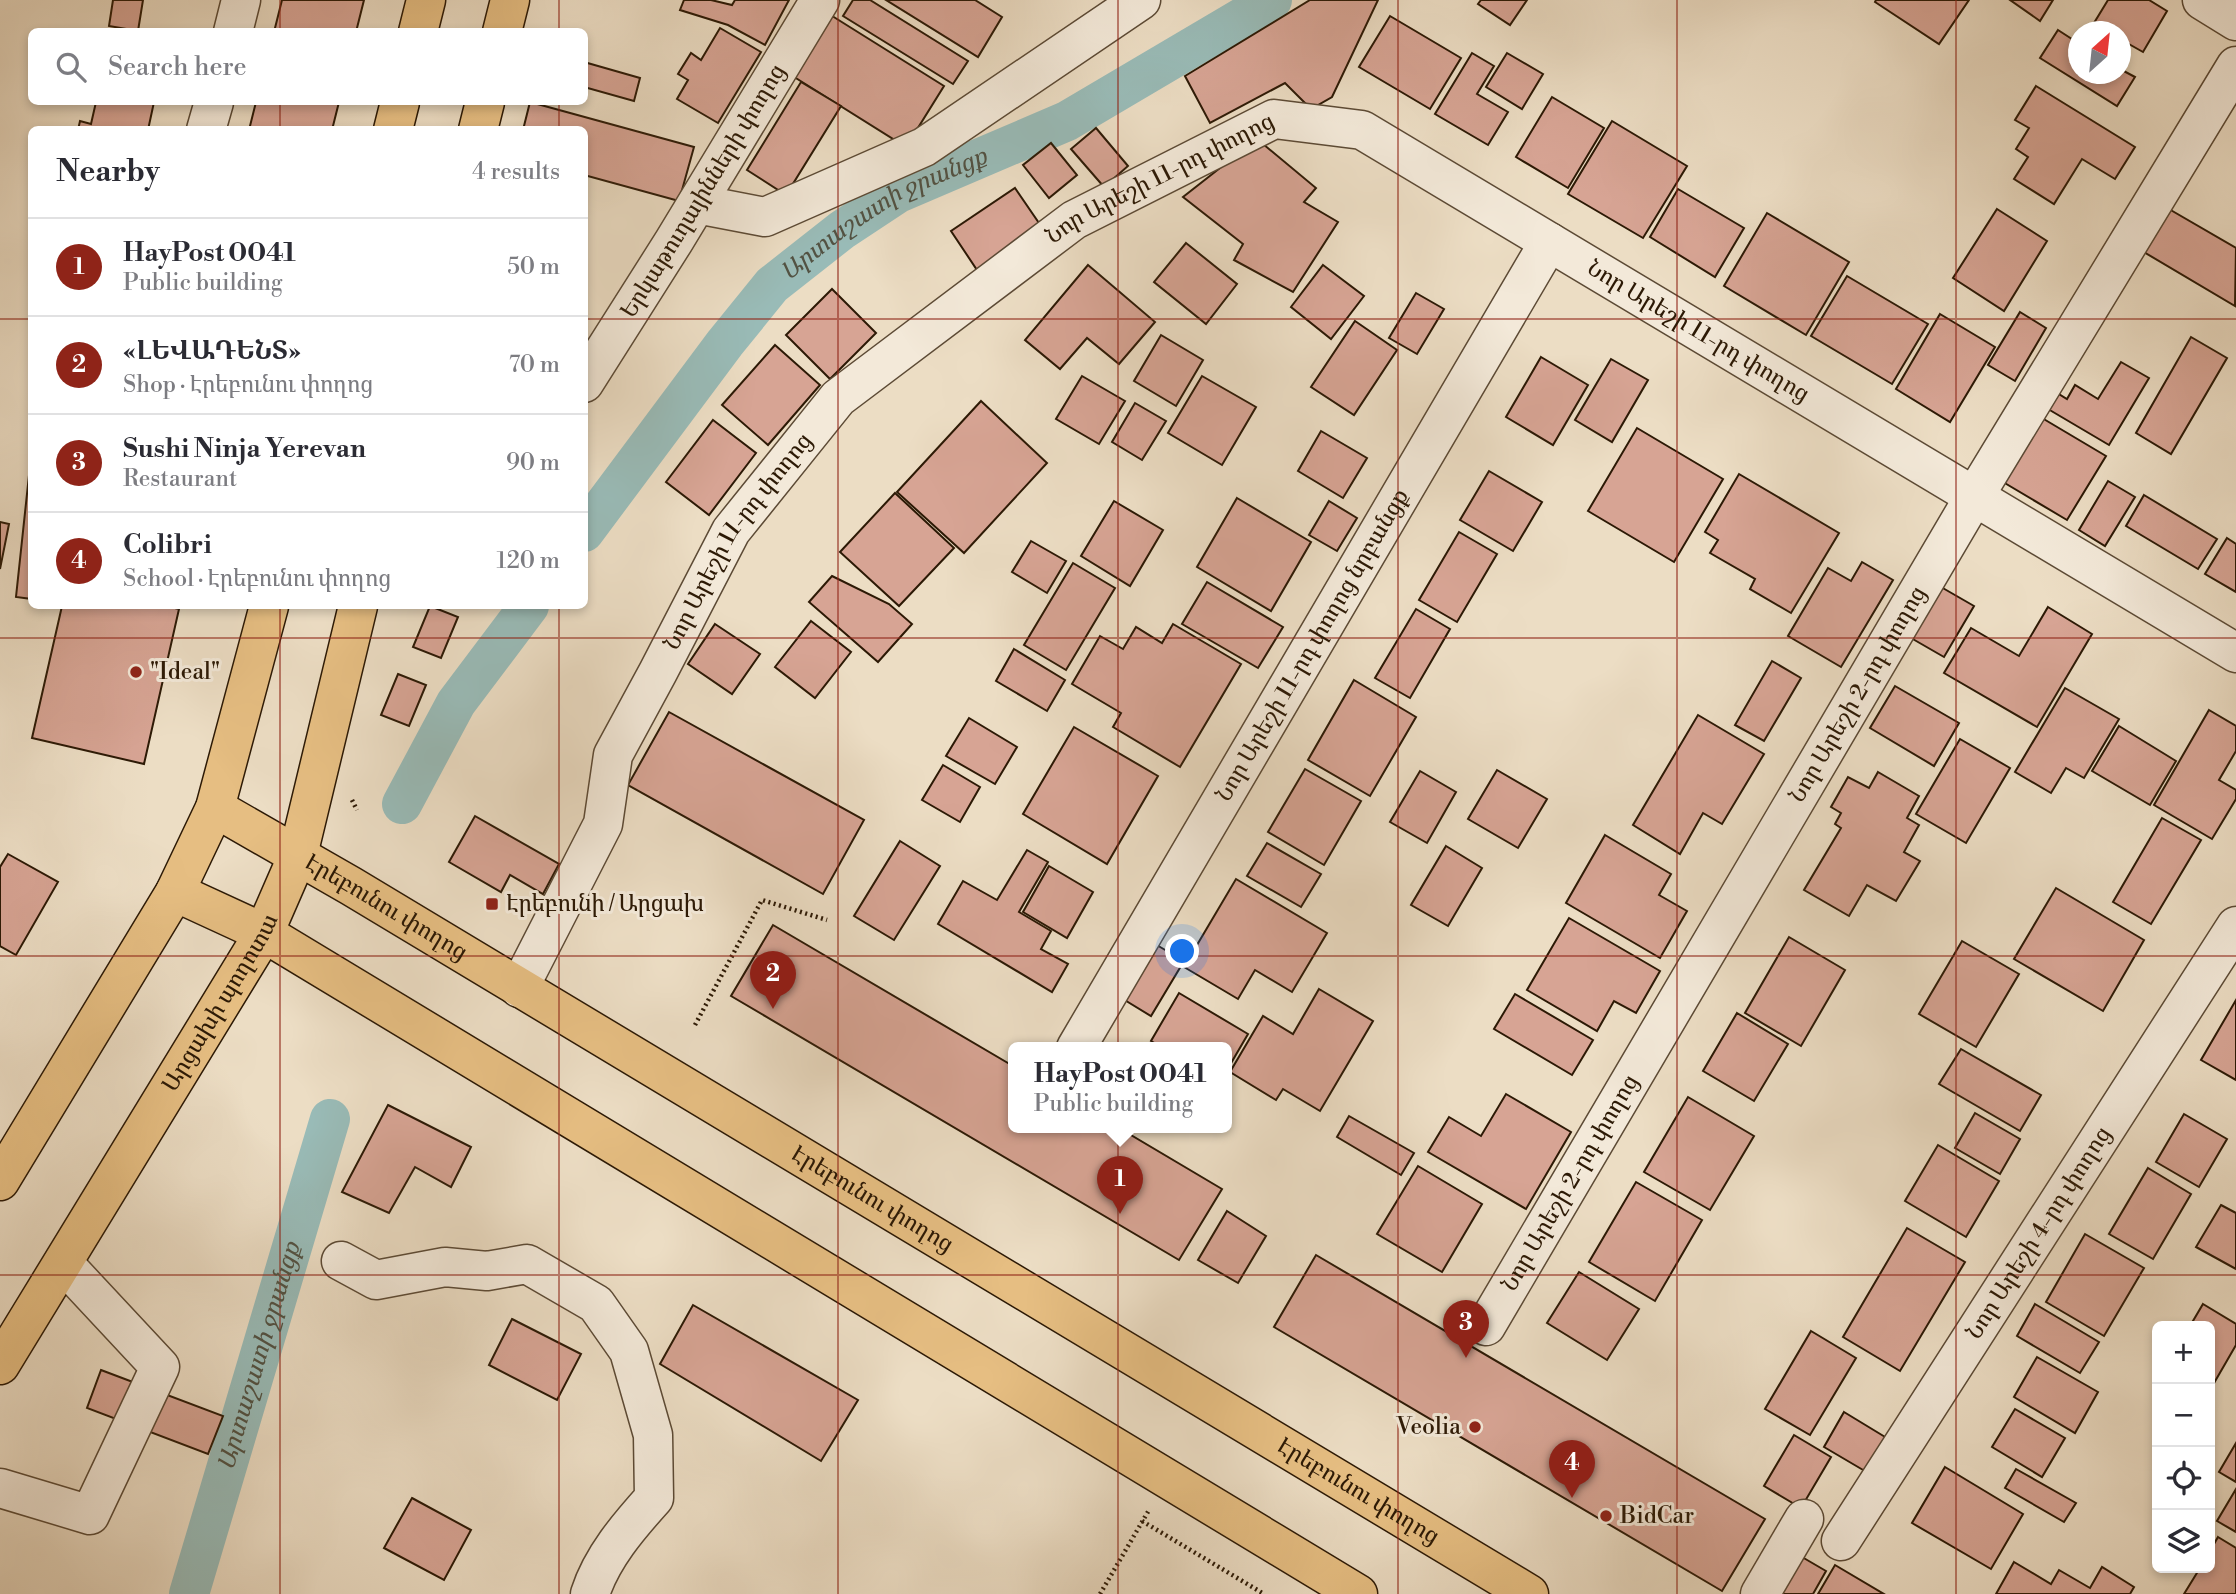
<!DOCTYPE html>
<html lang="en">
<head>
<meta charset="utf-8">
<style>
  :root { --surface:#fff; --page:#f7f7f7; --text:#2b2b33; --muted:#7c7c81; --line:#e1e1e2; --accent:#8f2418 }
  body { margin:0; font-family:"Libre Bodoni","Noto Serif Armenian",serif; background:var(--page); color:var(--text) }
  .controls { position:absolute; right:21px; bottom:21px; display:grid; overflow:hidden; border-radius:10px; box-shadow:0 4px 10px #0003 }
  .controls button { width:63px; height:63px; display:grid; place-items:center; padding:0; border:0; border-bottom:2px solid var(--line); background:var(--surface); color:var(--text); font:35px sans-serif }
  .compass { position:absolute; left:2068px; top:21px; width:63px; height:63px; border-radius:50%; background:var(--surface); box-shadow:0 4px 10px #0003; rotate:27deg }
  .you { position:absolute; left:1183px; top:952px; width:24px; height:24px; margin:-18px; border:5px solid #fff; border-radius:50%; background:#1a73e8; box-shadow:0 0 0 10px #1a73e833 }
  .badge { display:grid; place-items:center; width:46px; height:46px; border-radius:50%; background:var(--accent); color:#fff; font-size:23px; font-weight:700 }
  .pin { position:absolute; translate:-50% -58px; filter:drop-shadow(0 2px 4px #0008) }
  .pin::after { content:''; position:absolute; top:37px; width:24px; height:21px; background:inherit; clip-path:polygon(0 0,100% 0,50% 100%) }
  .popup { position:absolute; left:1008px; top:1042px; width:224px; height:91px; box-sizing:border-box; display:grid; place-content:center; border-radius:10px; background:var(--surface); filter:drop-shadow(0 2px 5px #0005); font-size:23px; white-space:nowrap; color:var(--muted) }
  .popup b { font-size:26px; color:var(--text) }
  .popup::after { content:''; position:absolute; left:50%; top:100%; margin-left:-14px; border:14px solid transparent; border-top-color:var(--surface) }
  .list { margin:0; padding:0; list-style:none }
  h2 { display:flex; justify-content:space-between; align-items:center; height:91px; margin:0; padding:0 28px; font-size:30px }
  h2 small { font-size:23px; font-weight:400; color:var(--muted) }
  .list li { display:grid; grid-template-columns:46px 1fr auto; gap:21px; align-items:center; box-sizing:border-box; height:98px; padding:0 28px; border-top:2px solid var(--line) }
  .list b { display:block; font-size:26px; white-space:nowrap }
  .list p { margin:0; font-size:23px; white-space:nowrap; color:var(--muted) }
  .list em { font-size:23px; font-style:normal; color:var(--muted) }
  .icon { flex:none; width:38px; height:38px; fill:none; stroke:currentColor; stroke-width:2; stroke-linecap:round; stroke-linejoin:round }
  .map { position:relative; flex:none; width:2236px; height:1594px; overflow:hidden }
  .search { position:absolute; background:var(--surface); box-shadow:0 4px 10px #0003; left:28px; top:28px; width:560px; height:77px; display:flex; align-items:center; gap:18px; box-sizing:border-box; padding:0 24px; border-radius:10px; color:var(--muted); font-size:26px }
  .panel { position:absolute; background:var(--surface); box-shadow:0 4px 10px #0003; left:28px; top:126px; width:560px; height:483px; border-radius:10px }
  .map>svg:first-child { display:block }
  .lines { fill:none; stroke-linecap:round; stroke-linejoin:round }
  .canal { stroke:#99bbb7; stroke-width:40 }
  .building { fill:#d7a494; stroke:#2c1905; stroke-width:2 }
  .minor-casing { stroke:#5c4a35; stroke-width:41 }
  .major-casing { stroke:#2c1905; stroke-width:41 }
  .path { stroke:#2c1905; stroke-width:4.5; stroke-dasharray:2 3.5; stroke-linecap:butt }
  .minor { stroke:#f3e9d9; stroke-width:38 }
  .major { stroke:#e6be82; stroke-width:38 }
  .grid { fill:none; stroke:#8f2418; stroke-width:2; stroke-opacity:0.55 }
  .poi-dot { fill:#8f2418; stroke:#f3e9d9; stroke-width:2.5 }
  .labels { text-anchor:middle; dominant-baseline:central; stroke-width:6; stroke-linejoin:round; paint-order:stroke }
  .street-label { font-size:23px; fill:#2c1905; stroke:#f3e9d9 }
  .poi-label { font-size:23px; fill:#2c1905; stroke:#f3e9d9; text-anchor:start }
  .water-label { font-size:24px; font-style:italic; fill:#525243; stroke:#f3e9d9 }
</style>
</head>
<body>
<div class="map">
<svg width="2236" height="1594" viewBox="0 0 2236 1594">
  <rect width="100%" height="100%" fill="#ecddc4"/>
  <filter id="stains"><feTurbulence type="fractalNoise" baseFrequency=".00286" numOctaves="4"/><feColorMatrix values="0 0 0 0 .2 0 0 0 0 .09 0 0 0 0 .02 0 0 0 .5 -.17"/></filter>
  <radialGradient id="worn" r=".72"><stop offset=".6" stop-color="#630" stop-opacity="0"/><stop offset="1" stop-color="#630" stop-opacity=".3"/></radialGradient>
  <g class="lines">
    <!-- canal -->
    <g class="canal">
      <path id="s1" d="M584,532l141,-189 47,-58 70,-55 56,-37 169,-72 205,-121"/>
      <path d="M402,804l54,-101 73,-97"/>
      <path id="s2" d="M189,1594l141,-475"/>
    </g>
  </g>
  <!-- building -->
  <g class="building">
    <path d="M113,0h30l-5,31 -29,-5z"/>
    <path d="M282,0h82l-8,32h-82z"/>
    <path d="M684,0h27l21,5 3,-5h54l-24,45 -37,-20 -48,-15z"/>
    <path d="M853,0h17l98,61 -15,23 -110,-68z"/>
    <path d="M886,0h89l27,17 -24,40z"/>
    <path d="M1310,0h68l-46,97 -21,12 -26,-26 -75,40 -25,-47z"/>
    <path d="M1481,0h46l-17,25 -32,-21z"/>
    <path d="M1876,0h93l-30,44 -64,-42z"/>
    <path d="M2010,0h43l-13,21z"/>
    <path d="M2108,0h41l18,11 -24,41 -23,-13v-7h-12l-14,-9z"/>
    <path d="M829,14l115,72 -38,61 -115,-72z"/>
    <path d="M1390,16l71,42 -31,51 -71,-42z"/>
    <path d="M720,28l41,24 -43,71 -41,-24 11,-19 -10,-6 13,-21 10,7z"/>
    <path d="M2058,30l20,13v31h42v-5l15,8 -18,29 -77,-48z"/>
    <path d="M1472,53l22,13 -17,28 31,18 -20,33 -53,-31z"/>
    <path d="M1507,53l36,21 -21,35 -36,-22z"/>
    <path d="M584,62l56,16 -6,23 -50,-14z"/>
    <path d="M801,82l40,24 -55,89 -39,-25z"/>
    <path d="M2036,86l99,61 -20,32 -33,-20 -28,45 -40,-25 14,-22 -12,-8 13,-21 -14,-8z"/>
    <path d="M1552,97l52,31 -36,60 -52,-31z"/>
    <path d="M96,102h58l-6,28h-70l2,-9 11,3z"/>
    <path d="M256,102h83l-7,28h-83z"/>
    <path d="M530,102l164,45 -15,54 -95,-26v-45h-61z"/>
    <path d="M1612,121l75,45 -44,72 -75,-44z"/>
    <path d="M1096,128l32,38 -24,21 -33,-38z"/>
    <path d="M1257,139l59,49 -12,14 34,20 -45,70 -59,-32 9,-16 -60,-47z"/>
    <path d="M1051,143l26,32 -28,23 -26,-33z"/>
    <path d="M1015,188l26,38 -64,44 -26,-39z"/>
    <path d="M1678,189l66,39 -29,49 -65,-40z"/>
    <path d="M2162,205l74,43 -1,58 -98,-58z"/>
    <path d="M1997,209l50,32 -43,70 -51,-33z"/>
    <path d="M1767,213l82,49 -43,73 -82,-49z"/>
    <path d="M1186,243l51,41 -31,40 -52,-42z"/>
    <path d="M1088,265l67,57 -36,42 -32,-26 -27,31 -35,-29z"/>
    <path d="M1323,265l41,31 -33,43 -40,-32z"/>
    <path d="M1847,276l81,48 -36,60 -81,-48z"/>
    <path d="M832,289l44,44 -46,46 -44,-44z"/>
    <path d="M1416,293l28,16 -27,45 -28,-16z"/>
    <path d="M2020,312l26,16 -31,53 -27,-16z"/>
    <path d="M1940,314l55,33 -45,75 -54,-33z"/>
    <path d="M1355,321l42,29 -43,65 -43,-28z"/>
    <path d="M1161,335l42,25 -27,46 -42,-25z"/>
    <path d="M2191,337l36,21 -56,96 -35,-21z"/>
    <path d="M775,345l45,40 -52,60 -46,-40z"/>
    <path d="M1541,357l47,28 -35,60 -47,-28z"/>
    <path d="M1611,359l37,21 -36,62 -37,-22z"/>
    <path d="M2121,362l28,16 -40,67 -61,-36 9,-16 10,6 8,-14 23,14z"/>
    <path d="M1082,376l43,25 -26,43 -43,-25z"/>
    <path d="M1202,376l54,31 -34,58 -54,-32z"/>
    <path d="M981,401l66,62 -83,90 -67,-61z"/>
    <path d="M1135,403l31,18 -24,39 -30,-18z"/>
    <path d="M2042,418l64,38 -39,64 -64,-38z"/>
    <path d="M713,420l43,33 -47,62 -43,-33z"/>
    <path d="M1637,428l86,51 -49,83 -86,-51z"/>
    <path d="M1321,431l46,27 -24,40 -45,-27z"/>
    <path d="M32,447v152l-16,-2z"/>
    <path d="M1489,471l53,31 -29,49 -53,-31z"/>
    <path d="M1739,474l100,59 -48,80 -41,-24 5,-10 -45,-26 8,-13 -13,-8z"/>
    <path d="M2108,481l27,16 -30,49 -26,-16z"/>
    <path d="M895,493l59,55 -55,58 -59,-54z"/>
    <path d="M2144,495l73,44 -19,30 -72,-43z"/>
    <path d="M1237,498l74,44 -40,69 -74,-44z"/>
    <path d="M1114,501l49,29 -33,56 -49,-30z"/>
    <path d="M1329,501l28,17 -20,33 -28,-16z"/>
    <path d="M0,522l9,2 -9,45z"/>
    <path d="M1459,532l38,22 -40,68 -38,-22z"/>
    <path d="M2227,538l9,6v48l-31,-18z"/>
    <path d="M1031,541l35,20 -19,32 -35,-21z"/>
    <path d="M1862,562l31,18 -52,87 -53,-31 40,-68 23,13z"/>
    <path d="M1073,563l42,25 -49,82 -42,-25z"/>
    <path d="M832,576l57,28 23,20 -34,38 -69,-60z"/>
    <path d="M1207,582l76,45 -25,41 -76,-44z"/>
    <path d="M1941,587l33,19 -30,51 -33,-19z"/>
    <path d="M62,606h104l13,3 -35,155 -112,-26z"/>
    <path d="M430,606l28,11 -17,41 -28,-11z"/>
    <path d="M2048,607l44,27 -55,93 -93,-54 27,-45 48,28z"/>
    <path d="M1416,609l34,20 -40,69 -35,-20z"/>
    <path d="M811,621l40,31 -36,46 -40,-31z"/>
    <path d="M715,624l45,30 -28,40 -44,-30z"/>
    <path d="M1173,624l68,40 -61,103 -67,-40 8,-14 -49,-29 28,-48 23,13 13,-22 26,16z"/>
    <path d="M1014,649l51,31 -18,31 -51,-30z"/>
    <path d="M1772,661l29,17 -37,63 -29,-16z"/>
    <path d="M398,674l28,11 -17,41 -28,-11z"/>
    <path d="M1354,680l62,37 -46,79 -62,-36z"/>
    <path d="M1895,686l64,37 -25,43 -64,-38z"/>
    <path d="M2065,688l54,31 -35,59 -18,-10 -15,25 -36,-21z"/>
    <path d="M2209,710l27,16v25l-17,29 17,10v9l-24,40 -58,-34z"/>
    <path d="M669,712l195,108 -41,74 -195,-109z"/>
    <path d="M1698,715l66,39 -42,70 -19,-11 -23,41 -47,-29z"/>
    <path d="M969,718l48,29 -22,37 -49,-28z"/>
    <path d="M2119,726l57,35 -26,44 -58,-34z"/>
    <path d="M1074,727l84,49 -51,88 -84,-50z"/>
    <path d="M1960,739l50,29 -44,75 -50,-29z"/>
    <path d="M943,765l37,22 -20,35 -38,-22z"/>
    <path d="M1305,769l56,32 -37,64 -56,-33z"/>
    <path d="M1497,770l50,29 -29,49 -50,-29z"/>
    <path d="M1420,771l36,21 -29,51 -37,-21z"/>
    <path d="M1878,772l41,24 -12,22 12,7 -15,27 16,9 -24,40 -29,-16 -18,31 -45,-26 37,-62 -6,-4 6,-11 -10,-6 17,-30 21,11z"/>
    <path d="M475,816l84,48 -16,30 -33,-19 -9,17 -52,-30z"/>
    <path d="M2162,818l39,22 -50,84 -38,-22z"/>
    <path d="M1605,835l66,39 -12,21 28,16 -27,47 -94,-55z"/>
    <path d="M900,841l40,25 -46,74 -40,-24z"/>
    <path d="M1267,843l54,31 -20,33 -54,-31z"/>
    <path d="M1446,846l36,22 -34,58 -37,-21z"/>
    <path d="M1027,850l21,12 -29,50 32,19 -10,18 27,15 -16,28 -114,-68 25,-43 34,19z"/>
    <path d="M8,854l50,28 -42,73 -16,-9v-79z"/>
    <path d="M1049,866l44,26 -26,46 -44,-26z"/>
    <path d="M1236,879l91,54 -35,59 -37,-22 -17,29 -54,-32z"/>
    <path d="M2056,888l88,52 -41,71 -89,-52z"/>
    <path d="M1569,918l91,53 -24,42 -22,-12 -17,30 -70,-41z"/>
    <path d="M773,925l240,141v62h106l103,61 -43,71 -448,-264z"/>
    <path d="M1789,937l56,33 -44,76 -56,-33z"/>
    <path d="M1962,941l57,33 -43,73 -57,-33z"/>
    <path d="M1155,944l29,17 -33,55 -28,-17z"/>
    <path d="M1319,989l54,32 -53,90 -37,-22 -7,11 -46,-28 33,-56 30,18z"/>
    <path d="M1179,993l69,41 -21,36v-22h-64l-12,-7z"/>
    <path d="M1515,994l78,46 -21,35 -78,-46z"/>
    <path d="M2236,1000v80l-35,-20z"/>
    <path d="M1737,1013l51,31 -34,57 -51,-30z"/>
    <path d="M1961,1049l80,46 -21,36 -81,-47z"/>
    <path d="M1506,1094l65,38 -45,77 -98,-57 21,-35 32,19z"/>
    <path d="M1688,1097l66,39 -44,74 -66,-38z"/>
    <path d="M388,1105l83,42 -20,40 -36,-20 -26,46 -47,-21z"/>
    <path d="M1975,1113l45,26 -20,35 -45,-26z"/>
    <path d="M2184,1114l43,25 -28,48 -43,-25z"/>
    <path d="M1349,1116l65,37 -13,22 -64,-38z"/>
    <path d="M1938,1145l61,36 -33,56 -61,-36z"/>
    <path d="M1418,1166l64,38 -40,68 -65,-38z"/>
    <path d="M2148,1168l43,26 -38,65 -44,-25z"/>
    <path d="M1636,1182l66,38 -47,81 -66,-39z"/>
    <path d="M2221,1205l15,8v56l-40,-22z"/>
    <path d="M1227,1211l39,25 -28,47 -40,-23z"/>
    <path d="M1907,1228l58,34 -65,109 -57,-34z"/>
    <path d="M2085,1234l59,34 -40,68 -58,-34z"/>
    <path d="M1316,1255l449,264 -43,72 -448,-264z"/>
    <path d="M1579,1272l60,37 -32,51 -60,-37z"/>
    <path d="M2035,1304l64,38 -19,31 -63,-37z"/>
    <path d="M2203,1304l33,20v21l-26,45v-64h-20z"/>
    <path d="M693,1305l165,95 -37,61 -161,-97z"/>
    <path d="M512,1319l69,35 -24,46 -68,-35z"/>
    <path d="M1811,1331l45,27 -46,77 -45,-26z"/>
    <path d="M2037,1357l61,35 -23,41 -61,-36z"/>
    <path d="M101,1370l122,46 -15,38 -121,-46z"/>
    <path d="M2015,1409l50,29 -23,39 -50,-30z"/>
    <path d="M1844,1412l51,31 -20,34 -51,-30z"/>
    <path d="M1794,1435l37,22 -30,51 -37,-22z"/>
    <path d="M2236,1443v39l-17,-10z"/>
    <path d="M1945,1467l78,47 -32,55 -79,-46z"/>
    <path d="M2016,1469l60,34 -12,19 -59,-34z"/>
    <path d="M2236,1489v43l-19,-11z"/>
    <path d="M412,1498l59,32 -27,50 -60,-32z"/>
    <path d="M2218,1537l18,11v46h-52l16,-26h10v-17z"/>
    <path d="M1802,1557l24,14 -13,23h-33z"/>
    <path d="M2014,1562l37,22 8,-14 31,18 12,-21 32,20 -4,7h-134z"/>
    <path d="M1835,1565l49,29h-66z"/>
  </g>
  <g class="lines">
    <!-- minor casing -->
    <g class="minor-casing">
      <g id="minor">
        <path d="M2202,0l34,21"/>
        <path d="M233,32l8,-32"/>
        <path d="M206,130l8,-28"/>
        <path d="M697,204l68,13 159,-70 217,-147"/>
        <path id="s3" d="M584,383l90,-142 146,-241"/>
        <path id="s4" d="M519,988l84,-164 10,-69 45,-83 73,-141 107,-133 236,-178 200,-101 88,11 874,523"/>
        <path id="s5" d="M1076,1048l473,-806"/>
        <path d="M341,1261l35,19 69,-13 42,4 40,-7 69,40 33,47 24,84 1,63c-26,29 -52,59 -64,96"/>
        <path id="s6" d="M1486,1326l488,-829 262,-431"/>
        <path d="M0,1488l90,27 70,-148 -97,-104"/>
        <path id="s7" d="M1841,1541l395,-615"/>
        <path d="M1760,1594l44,-75"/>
      </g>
    </g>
    <!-- major casing -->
    <g class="major-casing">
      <g id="major">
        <path d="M418,32l8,-32"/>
        <path d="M502,32l8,-32"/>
        <path d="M393,130l7,-28"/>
        <path d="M478,130l7,-28"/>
        <path id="s8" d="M215,808l136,78 1178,708"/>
        <path d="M175,892l89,41 1094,661"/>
        <path d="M0,1181l175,-289 40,-84 54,-202"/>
        <path id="s9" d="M0,1365l264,-432 34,-78 60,-249"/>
      </g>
    </g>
    <!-- path -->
    <g class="path">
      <path d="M352,800l5,10"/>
      <path d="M695,1025l67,-125 65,20"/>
      <path d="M1142,1521l122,73"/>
      <path d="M1100,1594l49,-84"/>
    </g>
    <!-- minor -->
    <use href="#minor" class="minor"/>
    <!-- major -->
    <use href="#major" class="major"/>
  </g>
  <!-- grid -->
  <path class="grid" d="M280,0v32M559,0v32M838,0v1594M1118,0v1594M1398,0v1594M1677,0v1594M1956,0v1594M280,102v28M559,102v28M0,319h32M584,319h1652M280,606v988M559,606v988M0,638h2236M0,956h2236M0,1275h2236"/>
  <!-- markers -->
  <g class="poi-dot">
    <circle cx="136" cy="672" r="7"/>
    <rect x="485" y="897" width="14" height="14" rx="3.5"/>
    <circle cx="1475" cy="1427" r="7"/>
    <circle cx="1606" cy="1516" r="7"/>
  </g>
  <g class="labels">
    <!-- street labels -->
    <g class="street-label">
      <text stroke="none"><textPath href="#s4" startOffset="1069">Նոր Արեշի 11-րդ փողոց</textPath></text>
      <text stroke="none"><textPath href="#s3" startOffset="226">Երկաթուղայինների փողոց</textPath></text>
      <text stroke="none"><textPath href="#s4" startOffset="1678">Նոր Արեշի 11-րդ փողոց</textPath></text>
      <text stroke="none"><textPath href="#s4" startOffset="502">Նոր Արեշի 11-րդ փողոց</textPath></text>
      <text stroke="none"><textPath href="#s5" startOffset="467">Նոր Արեշի 11-րդ փողոց նրբանցք</textPath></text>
      <text stroke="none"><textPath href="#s6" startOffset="733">Նոր Արեշի 2-րդ փողոց</textPath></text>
      <text stroke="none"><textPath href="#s8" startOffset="198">Էրեբունու փողոց</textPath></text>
      <text stroke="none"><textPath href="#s9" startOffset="424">Արցախի պողոտա</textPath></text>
      <text stroke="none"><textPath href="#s6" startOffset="166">Նոր Արեշի 2-րդ փողոց</textPath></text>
      <text stroke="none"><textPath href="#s8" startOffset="765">Էրեբունու փողոց</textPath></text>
      <text stroke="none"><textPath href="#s7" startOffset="366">Նոր Արեշի 4-րդ փողոց</textPath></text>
      <text stroke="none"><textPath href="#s8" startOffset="1332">Էրեբունու փողոց</textPath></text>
    </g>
    <!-- poi labels -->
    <g class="poi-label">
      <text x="150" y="672">"Ideal"</text>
      <text x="506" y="904">Էրեբունի / Արցախ</text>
      <text x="1461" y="1427" text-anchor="end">Veolia</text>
      <text x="1620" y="1516">BidCar</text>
    </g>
    <!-- water labels -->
    <g class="water-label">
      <text stroke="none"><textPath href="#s1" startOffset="444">Արտաշատի ջրանցք</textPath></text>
      <text stroke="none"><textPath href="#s2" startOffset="248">Արտաշատի ջրանցք</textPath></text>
    </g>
  </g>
  <rect width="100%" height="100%" filter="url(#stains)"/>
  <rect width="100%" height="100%" fill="url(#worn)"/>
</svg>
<div class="controls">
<button>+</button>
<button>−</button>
<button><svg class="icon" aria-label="locate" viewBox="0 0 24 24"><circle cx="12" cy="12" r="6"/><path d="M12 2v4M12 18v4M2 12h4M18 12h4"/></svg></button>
<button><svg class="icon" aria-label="layers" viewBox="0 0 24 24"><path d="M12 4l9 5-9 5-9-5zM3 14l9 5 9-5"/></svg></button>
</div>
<svg class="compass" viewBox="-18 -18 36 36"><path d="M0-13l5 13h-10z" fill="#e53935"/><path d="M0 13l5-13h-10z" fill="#7c7c81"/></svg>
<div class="you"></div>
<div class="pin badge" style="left:1120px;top:1214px">1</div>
<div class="popup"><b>HayPost 0041</b>Public building</div>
<div class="pin badge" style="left:773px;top:1009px">2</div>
<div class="pin badge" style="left:1466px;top:1358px">3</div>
<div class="pin badge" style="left:1572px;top:1498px">4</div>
<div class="search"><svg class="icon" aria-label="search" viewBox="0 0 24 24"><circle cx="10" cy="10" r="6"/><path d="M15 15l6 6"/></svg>Search here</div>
<section class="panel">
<h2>Nearby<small>4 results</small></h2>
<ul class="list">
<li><span class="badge">1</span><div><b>HayPost 0041</b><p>Public building</p></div><em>50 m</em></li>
<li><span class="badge">2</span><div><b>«ԼԵՎԱԴԵՆՏ»</b><p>Shop · Էրեբունու փողոց</p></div><em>70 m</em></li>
<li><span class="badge">3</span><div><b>Sushi Ninja Yerevan</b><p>Restaurant</p></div><em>90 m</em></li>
<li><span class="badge">4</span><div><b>Colibri</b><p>School · Էրեբունու փողոց</p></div><em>120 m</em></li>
</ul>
</section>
</div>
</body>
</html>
